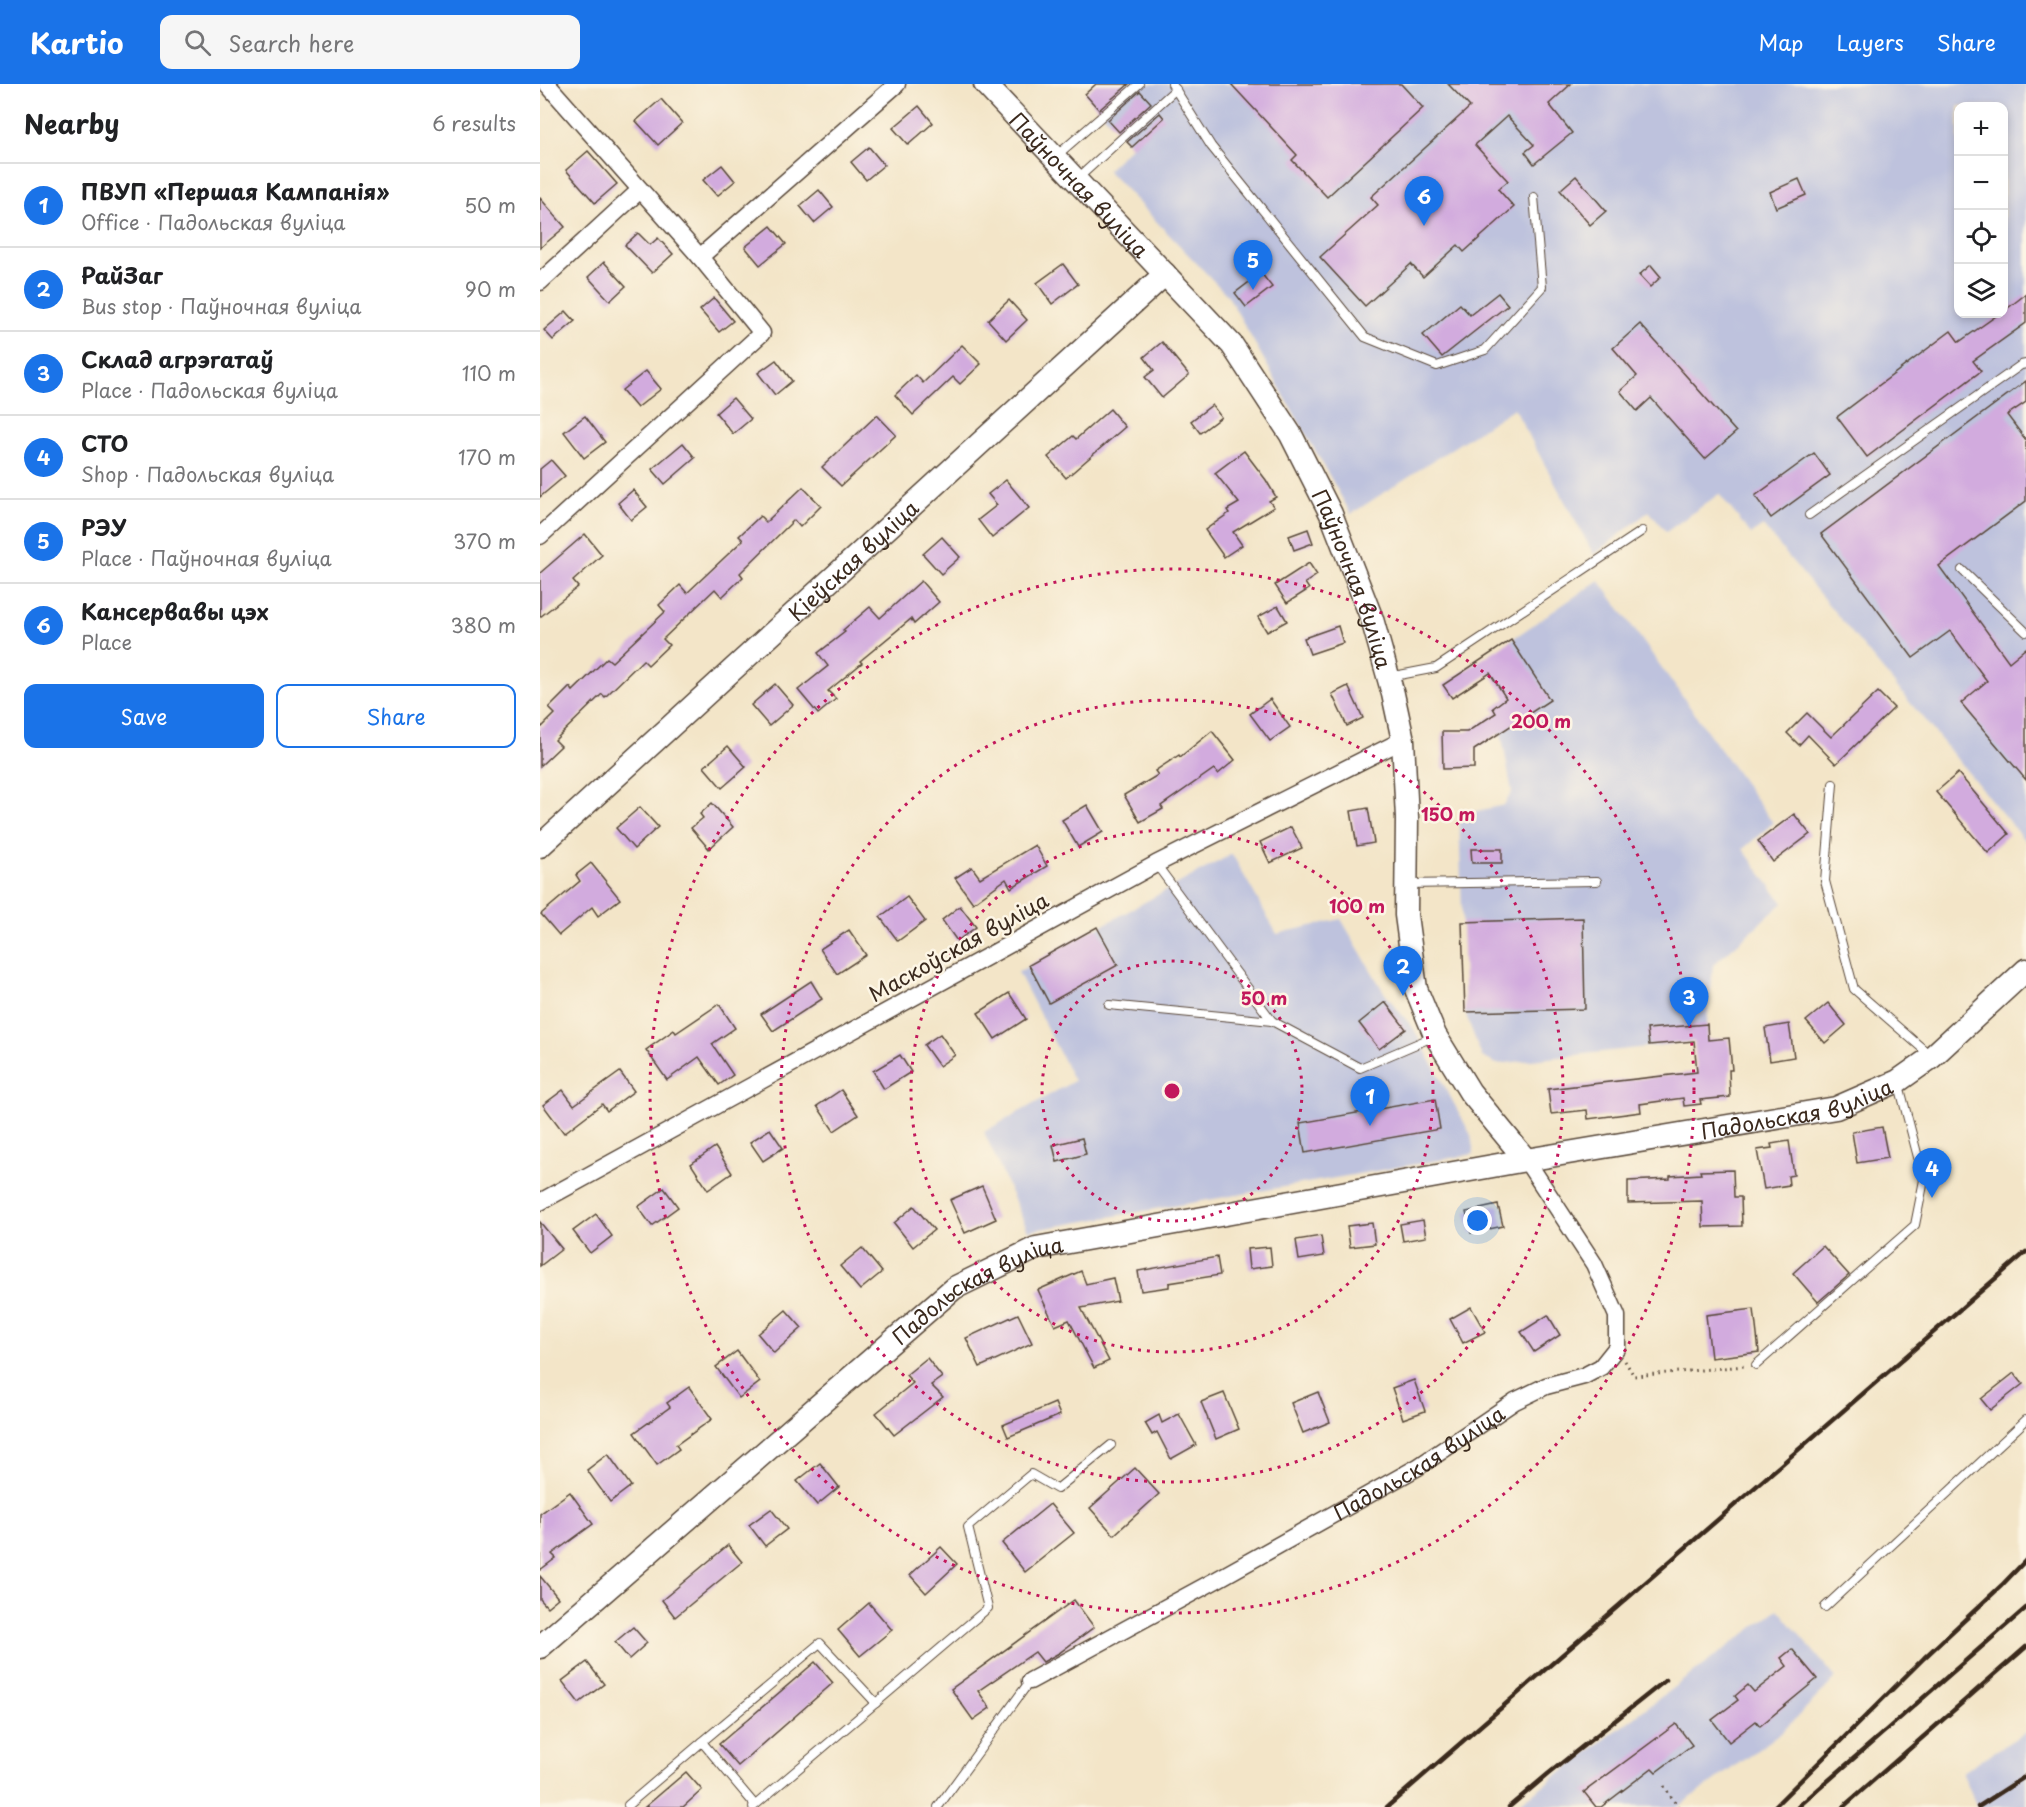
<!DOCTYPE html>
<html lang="en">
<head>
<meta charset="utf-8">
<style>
  :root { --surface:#fff; --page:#f6f6f6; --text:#202124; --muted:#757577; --line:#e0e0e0; --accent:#1a73e8 }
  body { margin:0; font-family:"Playpen Sans",sans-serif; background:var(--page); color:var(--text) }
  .controls { position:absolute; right:18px; top:18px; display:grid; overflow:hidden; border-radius:12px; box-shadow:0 3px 9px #0003 }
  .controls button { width:54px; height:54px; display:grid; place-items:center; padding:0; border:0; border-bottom:2px solid var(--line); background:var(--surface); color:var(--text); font:30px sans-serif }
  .you { position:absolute; left:938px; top:1137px; width:21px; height:21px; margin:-15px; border:4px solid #fff; border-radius:50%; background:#1a73e8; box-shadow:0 0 0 9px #1a73e833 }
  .badge { display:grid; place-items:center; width:39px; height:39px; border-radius:50%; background:var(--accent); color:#fff; font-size:20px; font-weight:700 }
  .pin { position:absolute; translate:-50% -50px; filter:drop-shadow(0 2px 3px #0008) }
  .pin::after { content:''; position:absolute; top:32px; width:21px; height:18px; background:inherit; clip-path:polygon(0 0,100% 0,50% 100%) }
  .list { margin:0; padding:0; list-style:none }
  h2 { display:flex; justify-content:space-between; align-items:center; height:78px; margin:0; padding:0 24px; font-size:26px }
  h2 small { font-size:20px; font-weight:400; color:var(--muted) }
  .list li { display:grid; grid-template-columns:39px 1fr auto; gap:18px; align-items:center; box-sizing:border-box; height:84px; padding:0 24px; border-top:2px solid var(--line) }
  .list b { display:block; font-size:22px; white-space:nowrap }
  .list p { margin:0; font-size:20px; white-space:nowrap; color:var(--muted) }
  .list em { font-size:20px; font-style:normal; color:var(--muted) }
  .actions { display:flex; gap:12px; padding:18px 24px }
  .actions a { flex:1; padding:14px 0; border:2px solid var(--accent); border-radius:12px; text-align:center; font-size:21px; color:var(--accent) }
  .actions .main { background:var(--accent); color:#fff }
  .icon { flex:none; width:33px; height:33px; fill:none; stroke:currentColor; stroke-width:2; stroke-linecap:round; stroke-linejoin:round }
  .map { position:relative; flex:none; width:1486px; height:1723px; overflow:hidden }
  header { display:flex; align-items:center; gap:36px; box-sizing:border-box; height:84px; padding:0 30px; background:var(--accent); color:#fff }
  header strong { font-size:28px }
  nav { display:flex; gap:33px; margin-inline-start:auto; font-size:21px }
  .search { width:420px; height:54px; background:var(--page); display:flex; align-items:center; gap:15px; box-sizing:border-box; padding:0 21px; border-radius:12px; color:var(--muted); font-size:22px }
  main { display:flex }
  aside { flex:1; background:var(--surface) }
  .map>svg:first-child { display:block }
  .industrial { fill:#bec2dd; fill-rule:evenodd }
  .building { fill:#d2abde }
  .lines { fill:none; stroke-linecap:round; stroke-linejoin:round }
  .lane-casing { stroke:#574638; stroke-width:10 }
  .street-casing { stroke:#574638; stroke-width:19 }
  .secondary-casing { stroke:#574638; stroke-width:25 }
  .path { stroke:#574638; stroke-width:3; stroke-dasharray:1.5 4.5; stroke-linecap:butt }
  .lane { stroke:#fff; stroke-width:8 }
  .street { stroke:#fff; stroke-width:16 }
  .secondary { stroke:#fff; stroke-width:22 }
  .rail { stroke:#3b2a1e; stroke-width:4.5 }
  .ring { fill:none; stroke:#c2185b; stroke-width:3; stroke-dasharray:3 6 }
  .labels { text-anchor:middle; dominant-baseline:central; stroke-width:5; stroke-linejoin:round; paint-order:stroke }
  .street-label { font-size:21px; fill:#3b2a1e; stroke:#fcf5e5 }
  .centre { fill:#c2185b; stroke:#fcf5e5; stroke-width:3 }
  .ring-label { font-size:18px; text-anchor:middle; font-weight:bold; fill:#c2185b; stroke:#fcf5e5; stroke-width:5; stroke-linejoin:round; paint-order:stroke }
</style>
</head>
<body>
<header>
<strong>Kartio</strong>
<div class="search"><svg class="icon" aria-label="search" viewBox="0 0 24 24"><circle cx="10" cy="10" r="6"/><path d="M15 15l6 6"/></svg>Search here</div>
<nav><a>Map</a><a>Layers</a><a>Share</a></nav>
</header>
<main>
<aside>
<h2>Nearby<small>6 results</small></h2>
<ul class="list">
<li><span class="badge">1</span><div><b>ПВУП «Першая Кампанія»</b><p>Office · Падольская вуліца</p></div><em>50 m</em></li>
<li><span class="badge">2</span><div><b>РайЗаг</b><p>Bus stop · Паўночная вуліца</p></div><em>90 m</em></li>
<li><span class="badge">3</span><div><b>Склад агрэгатаў</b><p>Place · Падольская вуліца</p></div><em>110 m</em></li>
<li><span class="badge">4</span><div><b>СТО</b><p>Shop · Падольская вуліца</p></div><em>170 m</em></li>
<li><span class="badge">5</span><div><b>РЭУ</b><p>Place · Паўночная вуліца</p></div><em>370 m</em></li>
<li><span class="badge">6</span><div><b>Кансервавы цэх</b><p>Place</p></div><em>380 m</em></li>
</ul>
<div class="actions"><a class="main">Save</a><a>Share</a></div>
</aside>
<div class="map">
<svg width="1486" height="1723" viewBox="0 0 1486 1723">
  <rect width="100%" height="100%" fill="#fcf5e5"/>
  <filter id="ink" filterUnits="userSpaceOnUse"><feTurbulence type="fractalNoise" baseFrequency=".0167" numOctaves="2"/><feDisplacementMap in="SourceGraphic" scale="12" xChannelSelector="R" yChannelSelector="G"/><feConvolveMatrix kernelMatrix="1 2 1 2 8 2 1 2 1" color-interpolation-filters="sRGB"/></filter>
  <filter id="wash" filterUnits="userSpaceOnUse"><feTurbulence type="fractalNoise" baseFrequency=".008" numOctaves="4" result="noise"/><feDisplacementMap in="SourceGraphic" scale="24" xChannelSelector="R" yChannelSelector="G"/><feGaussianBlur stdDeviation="1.35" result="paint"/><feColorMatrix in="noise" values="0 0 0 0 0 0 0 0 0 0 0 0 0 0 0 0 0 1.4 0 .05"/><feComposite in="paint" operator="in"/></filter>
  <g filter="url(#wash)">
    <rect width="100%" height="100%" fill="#f3e5c8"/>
    <!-- industrial -->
    <g class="industrial">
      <path d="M556,0h930v758l-263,-316 -12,8 -32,-40 -53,38 -17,-21 -55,44 -80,-147 -163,106 -123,-218 -121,-126 25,-24 -47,-52zM1418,22h46v208h-46z"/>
      <path d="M1059,496l174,243 -30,26 40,54 -70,62 -6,56 1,19 -211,24 -15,-7 -17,-45 -6,-197 45,-10 8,-13 -11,-60 49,-32 -39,-60z"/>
      <path d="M692,770l45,80 64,-15 44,75 28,34 58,107 3,19 -446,77 -44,-99 90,-51 -56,-109z"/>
      <path d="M1238,1525l58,69 -55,55 -103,74 -162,-1z"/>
      <path d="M1486,1648v75h-49l-15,-35z"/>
    </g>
    <g id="blocks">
      <!-- building -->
      <g class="building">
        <path d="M556,0h33l-30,26 -14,-16z"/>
        <path d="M691,0h170l22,24 -96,89 -35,-37 5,-5z"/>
        <path d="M908,0h123l-22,20 23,29 -38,31 -9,-12 9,-7 -27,-29 -32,29 33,36 -10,8 16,18 -50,45 -6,-7 -35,32 -12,-13 -46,42 -45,-49 58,-52 -7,-8 99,-90z"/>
        <path d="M600,7l11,12 -32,29 -11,-12z"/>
        <path d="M121,15l21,24 -24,22 -22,-24z"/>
        <path d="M379,22l14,17 -25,22 -15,-17z"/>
        <path d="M620,29l4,5 -32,29 -5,-5z"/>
        <path d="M329,63l15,18 -18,15 -15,-18z"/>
        <path d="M48,67l29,33 -22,19 -29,-33z"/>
        <path d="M182,81l13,16 -18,15 -14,-16z"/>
        <path d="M1036,92l30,35 -16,14 -30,-35z"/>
        <path d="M1259,95l7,16 -30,13 -6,-16z"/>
        <path d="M279,106l14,17 -19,16 -14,-17z"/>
        <path d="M0,114l25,29 -25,21z"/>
        <path d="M231,142l15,18 -26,21 -15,-18z"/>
        <path d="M98,149l12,12 8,-7 15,16 -21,19 -27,-28z"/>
        <path d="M64,178l22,24 -16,15 -22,-24z"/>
        <path d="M523,180l15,20 -26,20 -15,-21z"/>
        <path d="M1111,181l10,12 -11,10 -11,-12z"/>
        <path d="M721,189l11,14 -26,20 -11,-14z"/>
        <path d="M958,209l10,12 -66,52 -19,-22 37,-31 10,11z"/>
        <path d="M1486,210v29l-53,38 8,10 -114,86 -30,-40 114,-86 8,11 40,-28h5v-3z"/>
        <path d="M174,214l19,23 -14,11 -19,-22z"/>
        <path d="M469,216l18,20 -21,20 -18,-20z"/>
        <path d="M26,227l9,10 -22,19 -9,-10z"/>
        <path d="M1100,240l96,108 -31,27 -54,-61 -14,13 -17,-20 17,-15 -24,-28z"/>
        <path d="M622,258l27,33 -27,23 -17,-21 9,-7 -10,-13z"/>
        <path d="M422,261l19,19 -21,20 -7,-7 -40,38 -18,-20 21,-20 7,8z"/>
        <path d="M236,276l16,21 -17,14 -17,-22z"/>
        <path d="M106,287l15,18 -24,19 -15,-18z"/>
        <path d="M1486,297v21l-19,13 19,25v61l-87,65 70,96 17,-14v132l-65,-77 26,-22 -37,-50 -37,27 -92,-124z"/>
        <path d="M193,314l18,21 -18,15 -17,-21z"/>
        <path d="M672,321l9,12 -21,16 -9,-12z"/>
        <path d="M570,325l15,18 -59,51 -18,-21 25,-21 3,3z"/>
        <path d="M337,331l19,20 -55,51 -19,-19z"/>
        <path d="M45,332l20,26 -21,16 -20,-26z"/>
        <path d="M143,359l12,15 -30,26 -13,-15z"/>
        <path d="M704,367l22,29 10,17 -7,4 5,6 -41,25 9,13 -18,12 -19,-27 24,-17 -2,-3 12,-7 -24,-30z"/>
        <path d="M1274,369l16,22 -59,43 -16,-22z"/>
        <path d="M11,376l14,16 -25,21v-28z"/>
        <path d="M466,396l23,28 -37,30 -14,-18 19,-15 -9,-11z"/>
        <path d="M263,403l18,19 -21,21 -6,-7 -54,53 3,4 -21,20 -7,-8 -52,50 6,6 -21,20 -5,-5 -38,37 -3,-3 -47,46 6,6 -21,20v-42l2,3 13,-13 -6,-6 21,-21 3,4 34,-33 5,4 53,-50 -6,-7 21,-20 7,8 56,-53 -4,-4 21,-20 6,6z"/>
        <path d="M93,406l14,17 -16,13 -13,-17z"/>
        <path d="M768,445l5,14 -19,7 -5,-14z"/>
        <path d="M45,450l17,21 -29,26 5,6 -38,30v-44z"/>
        <path d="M402,453l18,20 -19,17 -18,-20z"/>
        <path d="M769,479l8,12 -12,8 4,6 -22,14 -12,-18z"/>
        <path d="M381,497l18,21 -25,22 -3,-5 -51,42 2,2 -34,28 8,8 -18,15 -20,-24 30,-24 -10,-13 27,-21 -2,-2 27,-23 10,11z"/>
        <path d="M738,522l9,15 -20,11 -9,-15z"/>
        <path d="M798,542l5,17 -33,11 -6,-16z"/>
        <path d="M971,556l39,60 -76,50v18l-31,1 -1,-37h25l29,-19 -3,-5 13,-10 -16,-25 -38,25 -9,-13z"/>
        <path d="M235,600l18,21 -24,21 -18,-21z"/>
        <path d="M808,602l15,32 -16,8 -15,-32z"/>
        <path d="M1338,608l16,16 -58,56 -28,-29 -9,10 -12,-12 20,-20 24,24z"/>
        <path d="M730,615l20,28 -20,14 -20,-27z"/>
        <path d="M672,647l23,29 -17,14 -4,-5 -53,37 2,3 -23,13 -16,-27 34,-20 -3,-4 24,-16 1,2z"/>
        <path d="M188,662l18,21 -24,21 -18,-21z"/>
        <path d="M1418,689l51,61 -21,19 -52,-61z"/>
        <path d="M172,719l21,24 -24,22 -18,-21 12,-10 -3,-4z"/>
        <path d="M547,721l16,27 -25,15 -16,-27z"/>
        <path d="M100,723l18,20 -24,22 -18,-21z"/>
        <path d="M828,724l6,35 -17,3 -6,-35z"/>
        <path d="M1254,730l16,20 -37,28 -15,-21z"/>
        <path d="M751,743l11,21 -32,15 -10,-21z"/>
        <path d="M495,761l12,21 -36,22 -5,-9 -33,24 -18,-25 17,-11 8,11z"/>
        <path d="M931,765h31v14h-30z"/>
        <path d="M51,779l29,36 -22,17 -6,-9 -33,28 -18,-21 39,-33 -4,-6z"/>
        <path d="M367,813l18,24 -27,20 -18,-24z"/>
        <path d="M420,822l16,21 -19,14 -15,-21z"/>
        <path d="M1043,834l2,91 -120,3 -3,-90z"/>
        <path d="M557,843l21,38 -69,38 -20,-38z"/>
        <path d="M309,846l17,25 -29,19 -17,-25z"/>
        <path d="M271,897l11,18 -49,32 -12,-17z"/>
        <path d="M469,909l17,26 -31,20 -17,-26z"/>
        <path d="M845,918l21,27 -27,20 -20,-26z"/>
        <path d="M1288,919l18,22 -21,18 -19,-22z"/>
        <path d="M179,920l16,24 -23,16 21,31 -14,10 -20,-28 -32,23 -21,-30 28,-20 2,3z"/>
        <path d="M1167,940l1,16 21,-2 3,32h-3l1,27 -30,3 1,4 -17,2 -1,-8 -43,6 1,8 -53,7 -1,-9 -36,4 -3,-25 149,-17 -3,-31 -45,4 -2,-16z"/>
        <path d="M1249,940l5,33 -24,4 -5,-33z"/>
        <path d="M400,950l15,21 -16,11 -15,-21z"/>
        <path d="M360,971l11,17 -27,17 -11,-18z"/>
        <path d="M80,988l14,19 -27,20 -5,-7 -38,29 -21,-28 20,-15 11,15z"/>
        <path d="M301,1006l17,25 -24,16 -17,-25z"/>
        <path d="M895,1015l5,30 -135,24 -5,-30z"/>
        <path d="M1342,1043l6,31 -31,5 -5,-31z"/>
        <path d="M230,1045l13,19 -20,13 -13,-19z"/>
        <path d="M542,1054l4,16 -29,8 -4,-17z"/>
        <path d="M1249,1057l5,34 -6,1 1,9 -25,4 -7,-39 15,-2 -1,-4z"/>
        <path d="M175,1063l17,26 -24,17 -17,-26z"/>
        <path d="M1193,1086l1,27h7l1,29 -39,1 -1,-26 -74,2v-22l42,-2v-3l31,-2 -1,-3z"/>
        <path d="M442,1102l14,33 -31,14 -15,-33z"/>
        <path d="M124,1104l14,19 -26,19 -14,-19z"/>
        <path d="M958,1121l5,21 -32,7 -5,-21z"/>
        <path d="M374,1122l20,24 -21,17 -19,-24z"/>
        <path d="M56,1130l16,22 -22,17 -17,-22z"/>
        <path d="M883,1136l3,17 -23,4 -3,-17z"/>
        <path d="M0,1138l22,27 -22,17z"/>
        <path d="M832,1139l3,21 -25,3 -3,-21z"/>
        <path d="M781,1152l3,20 -25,4 -3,-20z"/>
        <path d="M1283,1162l26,29 -31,27 -25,-29z"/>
        <path d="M730,1163l2,19 -23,3 -2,-20z"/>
        <path d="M322,1164l20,24 -22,18 -20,-24z"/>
        <path d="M677,1173l3,18 -51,8v4l-28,4 -3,-20z"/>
        <path d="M541,1187l5,13 27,-6 5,23 -37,7 28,53 -15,7 -25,-48 -14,6 -17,-36z"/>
        <path d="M931,1223l14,25 -22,11 -13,-24z"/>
        <path d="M1214,1225l5,43 -48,6 -5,-43z"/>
        <path d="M246,1226l16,18 -28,25 -16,-19z"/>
        <path d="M478,1230l14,29 -52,24 -14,-29z"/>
        <path d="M1008,1231l12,20 -26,17 -13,-20z"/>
        <path d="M197,1267l23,31 -21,16 -23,-31z"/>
        <path d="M387,1274l15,19 -11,8 12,12 -49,38 -18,-22 37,-30 -7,-8z"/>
        <path d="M1474,1289l9,11 -33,26 -9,-11z"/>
        <path d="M874,1296l11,31 -22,8 -11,-31z"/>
        <path d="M149,1303l23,32 -36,26 3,4 -22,16 -23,-32 36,-26 -3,-4z"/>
        <path d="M778,1308l12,30 -27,11 -12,-30z"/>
        <path d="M684,1309l15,36 -23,10 -15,-37z"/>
        <path d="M515,1319l5,12 -52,22 -5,-12z"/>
        <path d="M639,1330l17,31 -25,14 -14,-27 -5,3 -7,-12 14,-8 3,8z"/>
        <path d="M68,1370l23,32 -21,16 -23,-32z"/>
        <path d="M280,1379l19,24 -22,18 -20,-24z"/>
        <path d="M595,1384l24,26 -45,41 -24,-27z"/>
        <path d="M30,1408l23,32 -41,30 4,4 -16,12v-56z"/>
        <path d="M510,1420l24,29 -49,39 -23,-29z"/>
        <path d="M231,1425l16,20 -22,17 -16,-21z"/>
        <path d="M188,1461l14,17 -67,55 -13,-17z"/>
        <path d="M401,1463l16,17 -31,29 -16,-18z"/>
        <path d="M0,1492l18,22 -11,9 -7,-8z"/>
        <path d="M534,1516l20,27 -35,26 -16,9 -8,-10 -57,39 12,17 -17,12 -22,-31z"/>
        <path d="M329,1519l23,27 -32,26 -22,-26z"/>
        <path d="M93,1543l14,16 -18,16 -14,-17z"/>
        <path d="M1252,1565l25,30 -57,47 -4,-5 -27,21 -17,-22 26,-20 -3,-4 13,-11 6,7 33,-26 -6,-8z"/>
        <path d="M47,1578l17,22 -25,19 -17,-22z"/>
        <path d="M275,1578l18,21 -95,83 -19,-22z"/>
        <path d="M1136,1640l16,21 -36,27 -4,-4 -51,39h-5l-12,-15z"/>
        <path d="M146,1688l16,18 -19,17h-38z"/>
      </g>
    </g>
  </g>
  <g filter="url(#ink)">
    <use href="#blocks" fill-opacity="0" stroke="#574638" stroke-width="1.5"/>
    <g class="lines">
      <!-- lane casing -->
      <g class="lane-casing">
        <g id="lane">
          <path d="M632,0l39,62 154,191 72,29 48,-16 57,-63 -8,-90"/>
          <path d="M515,73l84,-73"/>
          <path d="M536,96l100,-91"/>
          <path d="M1269,431l212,-150 5,-1"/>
          <path d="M1422,486l64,62"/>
          <path d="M849,593l47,-9 206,-137"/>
          <path d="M1293,700l-8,97 29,108 77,67"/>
          <path d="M616,780l116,157"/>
          <path d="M867,800l190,-3"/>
          <path d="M569,921l163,16 88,47 75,-32"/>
          <path d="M1216,1281l159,-140 9,-45 -26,-99"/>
          <path d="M1285,1523l201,-187"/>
          <path d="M88,1721l74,-63"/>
          <path d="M215,1721l-53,-63 118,-99 56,60"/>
          <path d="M213,1723l235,-199 -20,-81 63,-53 26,15 54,-44"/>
          <path d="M398,1723l92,-126"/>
        </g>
      </g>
      <!-- street casing -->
      <g class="street-casing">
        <g id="street">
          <path d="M7,0l153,173"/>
          <path d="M0,198l100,-92"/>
          <path d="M0,452l222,-203 -62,-76 197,-173"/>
          <path d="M0,1118l616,-338 247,-124"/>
          <path id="s1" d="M490,1597l188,-102 200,-112 97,-66 31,-15 38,-10 17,-9 16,-20v-31l-23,-52 -68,-104"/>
        </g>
      </g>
      <!-- secondary casing -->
      <g class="secondary-casing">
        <g id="secondary">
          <path id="s2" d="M445,0l247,261 59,90 40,79 41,105 21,75 10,46 4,78 -1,97 10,74 19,46 35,57 56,68"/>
          <path id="s3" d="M0,762l625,-572"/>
          <path id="s4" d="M0,1563l414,-359 82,-40 490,-88 310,-52 62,-27 34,-24 94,-87"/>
        </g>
      </g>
      <!-- path -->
      <g class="path">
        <path d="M1085,1277l9,15 111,-10"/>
        <path d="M1124,1702l14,21"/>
      </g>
      <!-- lane -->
      <use href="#lane" class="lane"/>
      <!-- street -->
      <use href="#street" class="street"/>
      <!-- secondary -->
      <use href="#secondary" class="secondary"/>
      <!-- rail -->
      <g class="rail">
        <path d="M847,1723l639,-555"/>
        <path d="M969,1723l39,-33 118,-94"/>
        <path d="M1234,1723l150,-149 78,-73 24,-25"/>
        <path d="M1258,1723l228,-199"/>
        <path d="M1303,1723l183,-160"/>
        <path d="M1438,1723l48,-31"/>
      </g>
    </g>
  </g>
  <!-- distance rings -->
  <g class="ring">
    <circle cx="632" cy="1007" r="130"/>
    <circle cx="632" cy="1007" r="261"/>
    <circle cx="632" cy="1007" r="391"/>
    <circle cx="632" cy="1007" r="522"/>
  </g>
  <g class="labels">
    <!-- street labels -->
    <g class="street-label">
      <text stroke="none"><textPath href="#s2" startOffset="138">Паўночная вуліца</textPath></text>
      <text stroke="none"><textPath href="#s3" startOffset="424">Кіеўская вуліца</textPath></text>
      <text stroke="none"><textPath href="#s2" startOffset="624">Паўночная вуліца</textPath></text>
      <text transform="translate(418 862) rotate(-29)">Маскоўская вуліца</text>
      <text stroke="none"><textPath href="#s4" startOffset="1413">Падольская вуліца</textPath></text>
      <text stroke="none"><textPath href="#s4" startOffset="568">Падольская вуліца</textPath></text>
      <text stroke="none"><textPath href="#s1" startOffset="446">Падольская вуліца</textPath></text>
    </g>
  </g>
  <circle cx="632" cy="1007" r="9" class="centre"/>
  <g class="ring-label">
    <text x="1001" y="644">200 m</text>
    <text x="908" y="737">150 m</text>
    <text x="817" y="829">100 m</text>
    <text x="724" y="921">50 m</text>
  </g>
</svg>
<div class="controls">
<button>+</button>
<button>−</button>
<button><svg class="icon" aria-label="locate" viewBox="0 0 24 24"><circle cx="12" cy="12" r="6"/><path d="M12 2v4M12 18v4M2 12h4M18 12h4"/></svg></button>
<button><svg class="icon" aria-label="layers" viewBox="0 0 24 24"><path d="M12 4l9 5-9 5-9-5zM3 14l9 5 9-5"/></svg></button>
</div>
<div class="you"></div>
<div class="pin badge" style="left:830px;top:1042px">1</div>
<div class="pin badge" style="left:863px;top:912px">2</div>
<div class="pin badge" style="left:1149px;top:943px">3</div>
<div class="pin badge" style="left:1392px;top:1114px">4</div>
<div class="pin badge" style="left:713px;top:206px">5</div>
<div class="pin badge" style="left:884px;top:142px">6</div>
</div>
</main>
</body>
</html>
